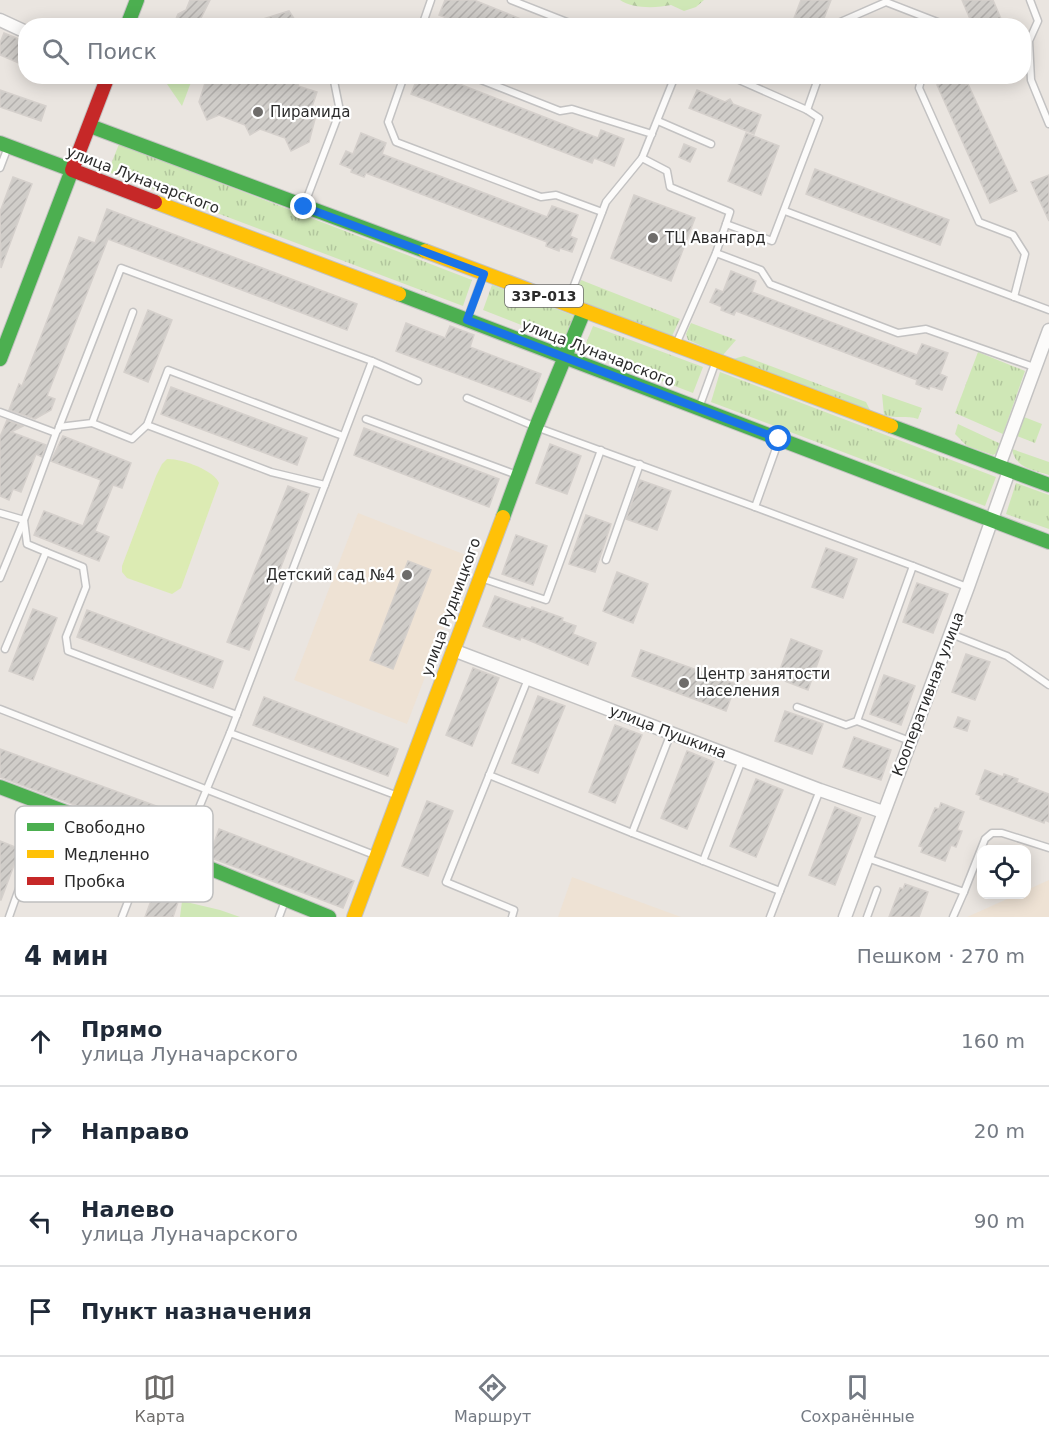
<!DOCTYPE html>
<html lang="ru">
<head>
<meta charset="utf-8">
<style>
  :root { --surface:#fff; --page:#f2f2f3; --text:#1f2937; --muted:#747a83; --line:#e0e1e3; --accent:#6e6c6a }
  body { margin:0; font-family:"DejaVu Sans",sans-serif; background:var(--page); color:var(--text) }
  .controls { position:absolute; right:18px; bottom:18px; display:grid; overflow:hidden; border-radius:12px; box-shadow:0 3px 15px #0003 }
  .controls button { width:54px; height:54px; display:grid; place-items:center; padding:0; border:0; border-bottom:2px solid var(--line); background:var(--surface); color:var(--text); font:30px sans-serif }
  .stop { position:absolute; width:18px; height:18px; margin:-14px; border:4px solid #1a73e8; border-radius:50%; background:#fff }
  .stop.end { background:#1a73e8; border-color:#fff; box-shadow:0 2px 6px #0008 }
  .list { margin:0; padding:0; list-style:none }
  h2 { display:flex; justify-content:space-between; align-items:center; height:78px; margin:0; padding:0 24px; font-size:26px }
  h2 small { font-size:20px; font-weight:400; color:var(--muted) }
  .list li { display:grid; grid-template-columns:39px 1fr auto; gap:18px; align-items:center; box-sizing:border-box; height:90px; padding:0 24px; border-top:2px solid var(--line) }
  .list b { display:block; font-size:22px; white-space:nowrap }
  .list p { margin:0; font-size:20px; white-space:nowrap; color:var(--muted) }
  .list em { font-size:20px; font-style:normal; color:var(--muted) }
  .icon { flex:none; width:33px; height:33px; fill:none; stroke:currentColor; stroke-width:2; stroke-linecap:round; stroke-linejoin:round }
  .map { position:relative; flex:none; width:1049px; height:917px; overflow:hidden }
  .search { position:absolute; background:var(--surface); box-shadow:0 3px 15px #0003; left:18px; right:18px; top:18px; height:66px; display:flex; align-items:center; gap:15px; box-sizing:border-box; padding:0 21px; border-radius:24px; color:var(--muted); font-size:22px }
  .sheet { height:438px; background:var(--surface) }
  nav { display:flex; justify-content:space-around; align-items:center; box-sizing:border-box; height:84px; border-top:2px solid var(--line); background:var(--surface); font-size:16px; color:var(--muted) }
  nav a { display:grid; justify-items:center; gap:3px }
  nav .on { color:var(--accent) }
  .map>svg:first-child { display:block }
  .education { fill:#eee2d4 }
  .grass { fill:url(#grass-tufts) }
  .forest { fill:url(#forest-firs) }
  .park { fill:#cfe7b6 }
  .pitch { fill:#dcebb3 }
  .building { fill:url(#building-hatch); stroke:#d5d0cc; stroke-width:1.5 }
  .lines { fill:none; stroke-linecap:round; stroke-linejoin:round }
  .lane-casing { stroke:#c3c2c2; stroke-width:9 }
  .street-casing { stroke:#c3c2c2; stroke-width:15 }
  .fast-casing { stroke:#c3c2c2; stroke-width:16 }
  .slow-casing { stroke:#c3c2c2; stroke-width:16 }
  .jam-casing { stroke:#c3c2c2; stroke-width:16 }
  .lane { stroke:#fcfbfa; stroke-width:6 }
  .street { stroke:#fcfbfa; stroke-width:12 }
  .fast { stroke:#4caf50; stroke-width:14 }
  .slow { stroke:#ffc107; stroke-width:14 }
  .jam { stroke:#c62828; stroke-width:14 }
  .route { stroke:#1a73e8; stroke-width:8 }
  .poi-dot { fill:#6e6c6a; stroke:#fff; stroke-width:2 }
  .labels { text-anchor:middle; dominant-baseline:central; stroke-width:4.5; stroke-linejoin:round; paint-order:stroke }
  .shield { fill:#fff; stroke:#6b6b6b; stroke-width:1.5 }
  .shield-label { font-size:14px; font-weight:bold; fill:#2b2b2b }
  .poi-label { font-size:15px; fill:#2b2b2b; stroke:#fff; text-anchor:start }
  .street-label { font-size:15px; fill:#2b2b2b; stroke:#fff }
  .key { fill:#fff; stroke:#bfbfbf; stroke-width:1.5 }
  .key-label { font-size:16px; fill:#2b2b2b }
</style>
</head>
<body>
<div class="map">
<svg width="1049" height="917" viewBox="0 0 1049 917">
  <defs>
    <pattern id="grass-tufts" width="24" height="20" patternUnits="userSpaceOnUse" patternTransform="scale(1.5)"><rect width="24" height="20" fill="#cfe7b6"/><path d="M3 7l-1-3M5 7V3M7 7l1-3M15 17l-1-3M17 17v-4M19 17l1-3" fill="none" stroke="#b2c69d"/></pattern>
    <pattern id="forest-firs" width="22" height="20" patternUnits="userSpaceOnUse" patternTransform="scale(1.5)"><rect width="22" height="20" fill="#cfe7b6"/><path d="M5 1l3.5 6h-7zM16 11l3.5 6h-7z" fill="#b2c69d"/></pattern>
    <pattern id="building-hatch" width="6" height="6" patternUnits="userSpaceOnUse" patternTransform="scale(1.5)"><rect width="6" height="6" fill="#d0cdc9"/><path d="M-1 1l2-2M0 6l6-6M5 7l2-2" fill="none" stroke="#b3b0ad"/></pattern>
  </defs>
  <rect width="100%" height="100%" fill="#eae5e0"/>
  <!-- education -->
  <g class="education">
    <path d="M358,513l113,44 -64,167 -113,-44z"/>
    <path d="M572,877l109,40h-123z"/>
    <path d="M1049,880v37h-82l49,-22 10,-1 1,-4z"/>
  </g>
  <!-- grass -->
  <g class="grass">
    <path d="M119,144l353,136 -9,26 -355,-134z"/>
    <path d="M581,280l99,39 -8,17 -92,-35 -4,-10z"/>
    <path d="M492,285l88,33 -8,27 -89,-35z"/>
    <path d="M691,323l45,17 -13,15 -35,-15 -2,-6z"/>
    <path d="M593,326l110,41 -10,26 -110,-42z"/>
    <path d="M978,352l47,19 -22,63 -48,-21z"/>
    <path d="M744,356l122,46 4,8 -137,-51z"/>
    <path d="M720,372l276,105 -11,29 -274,-104z"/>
    <path d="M882,394l40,14 -4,11c-12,-4 -22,0 -34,-4z"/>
    <path d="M1024,417l18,7 -7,19 -18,-7z"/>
    <path d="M958,424l43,20 -2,8 -6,3 -26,-9 -12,-12z"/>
    <path d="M1012,449l37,13v13c-16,-5 -34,-7 -37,-26z"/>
    <path d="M1016,483l33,12v34l-43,-15z"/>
  </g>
  <!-- forest -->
  <path class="forest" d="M620,0h84l-8,7 -12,4 -13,-6c-14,3 -39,4 -51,-5z"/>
  <!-- park -->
  <g class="park">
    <path d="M169,77h24l-11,29 -15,-22z"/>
    <path d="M182,901l38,9 20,7h-60z"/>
  </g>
  <!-- pitch -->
  <path class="pitch" d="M167,459c13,-1 47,11 52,24l-38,105 -9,6 -45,-16 -5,-6v-6l34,-90 6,-12z"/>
  <!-- building -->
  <g class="building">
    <path d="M190,0h20l-13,26h-24l5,-12 8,-4z"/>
    <path d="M445,0h29l64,26h-70l-29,-11z"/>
    <path d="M801,0h30l-10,26h-30z"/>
    <path d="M962,0h31l11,26h-31z"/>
    <path d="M289,11l10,15h-48l-1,-3z"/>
    <path d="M4,33l22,9v24l-26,-11v-12z"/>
    <path d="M215,76h86l-3,10 19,6 -6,18 4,9 -6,23 -18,9 -6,-13 -25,-9 -10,6 -5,-10 -26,-10 -12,5 -8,-18 7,-22z"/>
    <path d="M418,76h21l159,62 3,-8 23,9 -10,27 -20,-8 -2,5 -181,-69z"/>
    <path d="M957,76h5l4,9 2,-1 49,107 -27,12 -53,-118z"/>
    <path d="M0,90l46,16 -5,15 -41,-14z"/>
    <path d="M697,90l28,12 5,-3 3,5 28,11 -7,19 -65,-26z"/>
    <path d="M361,133l25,10 -4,11 165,63 5,-11 26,9 -8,21 7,3 -5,13 -12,-4 -1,3 -13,-5 1,-4 -181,-69 -2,4 -13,-5 1,-3 -12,-5 6,-13 7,3z"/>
    <path d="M746,133l33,13 -18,49 -33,-14z"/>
    <path d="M684,144l12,5 -6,13 -11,-5z"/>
    <path d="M815,169l134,51 -9,25 -134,-51z"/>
    <path d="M1049,175v46l-18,-39z"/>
    <path d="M13,177l19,7 -31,84 -1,-56z"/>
    <path d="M634,195l61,23 -24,63 -60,-23z"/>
    <path d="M107,209l250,95 -10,26 -239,-91 -61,157 8,3 -4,11 -16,9 -26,-9 10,-26 3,2 57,-149 16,6z"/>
    <path d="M731,271l25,10 -4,11 165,63 5,-11 26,9 -8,21 7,3 -5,13 -12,-4 -1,3 -13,-5 1,-4 -181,-69 -2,4 -13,-5 1,-3 -12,-5 6,-13 7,3z"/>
    <path d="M148,310l24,10 -24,62 -24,-10z"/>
    <path d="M406,323l39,15 5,-12 24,9 -4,12 71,27 -10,28 -135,-51z"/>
    <path d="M171,387l136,51 -10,27 -136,-51z"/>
    <path d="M7,420l16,6 -12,6 35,13 -4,12 -6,-3 -15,38 -8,-3 -4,11 -9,-4v-59z"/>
    <path d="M364,428l135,51 -10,28 -135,-52z"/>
    <path d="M63,436l68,27 -9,25 -9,-3 -18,46 14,6 -10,24 -65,-26 10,-24 39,15 18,-46 -50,-19z"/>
    <path d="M550,444l31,12 -14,38 -31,-11z"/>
    <path d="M640,480l31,11 -14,39 -31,-11z"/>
    <path d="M288,486l21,8 -60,156 -22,-8z"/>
    <path d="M586,515l25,9 -16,48 -26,-8z"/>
    <path d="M516,535l31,11 -14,39 -31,-11z"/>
    <path d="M826,548l31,11 -14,39 -31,-11z"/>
    <path d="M408,561l23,9 -38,99 -23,-9z"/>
    <path d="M617,572l31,12 -15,39 -30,-12z"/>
    <path d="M917,583l31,11 -15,39 -30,-11z"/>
    <path d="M495,596l36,13 1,-2 31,11 -1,3 14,5 -3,8 23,9 -8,22 -67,-28 -1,3 -37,-14z"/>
    <path d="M33,609l24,9 -24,62 -24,-9z"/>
    <path d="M87,610l136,51 -10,27 -136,-51z"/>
    <path d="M791,639l31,12 -14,39 -31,-12z"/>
    <path d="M641,650l95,34 -10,27 -94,-35z"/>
    <path d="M966,654l24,8 -15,38 -23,-8z"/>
    <path d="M473,668l26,10 -27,68 -26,-11z"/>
    <path d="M884,675l31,11 -14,39 -31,-11z"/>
    <path d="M538,696l27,10 -27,67 -26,-10z"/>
    <path d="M264,697l134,52 -10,27 -135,-51z"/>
    <path d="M785,711l38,13 -11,30 -37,-13z"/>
    <path d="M958,717l12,4 -3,10 -13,-4z"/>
    <path d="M615,725l27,10 -27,68 -26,-11z"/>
    <path d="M854,737l37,13 -10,30 -38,-13z"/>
    <path d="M0,749l170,62 -10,26 -160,-60z"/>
    <path d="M687,751l27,11 -27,67 -26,-11z"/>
    <path d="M985,770l18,7 1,-3 14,5 -1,3 32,12v28l-4,-2 -1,3 -64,-24 1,-3 -5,-2z"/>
    <path d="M756,779l27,11 -27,67 -26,-11z"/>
    <path d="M427,801l26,10 -25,65 -26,-10z"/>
    <path d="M941,803l23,9 -7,18 5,1 -6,16 -5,-2 -6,16 -24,-9 2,-5 -4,-1 16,-38 4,1z"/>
    <path d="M835,807l26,11 -26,67 -26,-10z"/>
    <path d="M219,829l135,52 -11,27 -134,-51z"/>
    <path d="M0,841l20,8 -19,51h-1z"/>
    <path d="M905,884l23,8 -9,25h-30l11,-29 3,1z"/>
    <path d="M155,890l24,9 -6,18h-28z"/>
  </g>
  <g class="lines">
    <!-- lane casing -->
    <g class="lane-casing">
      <g id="lane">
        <path d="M511,0l66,26"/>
        <path d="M1030,0l8,21 -9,20 2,39 18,44"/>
        <path d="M422,26l9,-26"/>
        <path d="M598,26h7"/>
        <path d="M837,26l1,-3 48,-21 54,21 -1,3"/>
        <path d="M404,76l-16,46 8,20 145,55 15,-2 46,17"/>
        <path d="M471,76l89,35 12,-2 80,25"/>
        <path d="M922,76l-3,12 60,134 34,13 12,19 -11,43"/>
        <path d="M807,110l12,-34"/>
        <path d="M658,121l53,23"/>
        <path d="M642,158l25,13 3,16 60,25 -4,12"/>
        <path d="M0,168l8,-21"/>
        <path d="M305,203l35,-92 -6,-30 1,-5"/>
        <path d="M785,211l264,99"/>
        <path d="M716,253l45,17 9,14 128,49 28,-4 108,38"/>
        <path d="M568,301l38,-99 36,-44 33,-82"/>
        <path d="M468,317l15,-41"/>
        <path d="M677,342l39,-89 10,-29 46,17 47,-123 -12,-8 -77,-34"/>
        <path d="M467,398l69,29 219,80"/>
        <path d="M700,405l16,-44"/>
        <path d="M0,412l56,21 -32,87 -24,58"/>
        <path d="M366,419l151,56"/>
        <path d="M92,423l40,16 15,-14 21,-55 175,66"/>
        <path d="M147,425l124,47 54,13 47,-124"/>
        <path d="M59,427l62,-159 251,93 46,20"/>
        <path d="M58,430l1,-3 33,-4 41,-111"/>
        <path d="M779,440l-24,67 158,59"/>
        <path d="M0,513l24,7 3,24 19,8 -41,97"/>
        <path d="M46,552l37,15 3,20 -20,50 2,14 169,64"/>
        <path d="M606,560l34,-96"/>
        <path d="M481,578l65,22 55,-150"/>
        <path d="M951,634l56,22 42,29"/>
        <path d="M797,707l49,18 11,-4 56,-155 54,21"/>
        <path d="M0,709l377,147"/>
        <path d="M857,721l53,20"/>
        <path d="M230,733l95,-248"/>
        <path d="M671,733l-39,100 148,58 40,-101"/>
        <path d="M489,775l143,58"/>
        <path d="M179,856l51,-123 168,63"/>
        <path d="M867,858l97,34 21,-53 7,-6h10l47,15"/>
        <path d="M703,861l39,-101"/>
        <path d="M9,917l39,-110"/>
        <path d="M122,917l28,-72"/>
        <path d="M279,917l6,-16"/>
        <path d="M512,917l2,-7 -68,-28 82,-203"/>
        <path d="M770,917l10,-26"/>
        <path d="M867,917l10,-27"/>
        <path d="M953,917l11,-25"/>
      </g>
    </g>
    <!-- street casing -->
    <g class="street-casing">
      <g id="street">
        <path d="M0,20l26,12"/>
        <path d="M999,466l50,-136"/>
        <path d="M453,650l367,140 63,22"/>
        <path d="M845,917l123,-330 41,-116"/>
      </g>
    </g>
    <!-- fast casing -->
    <g class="fast-casing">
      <g id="fast">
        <path d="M127,26l10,-26"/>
        <path d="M90,126l335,125"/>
        <path d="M0,143l72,27 -72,189"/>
        <path d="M399,294l650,248"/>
        <path d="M891,426l158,59"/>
        <path d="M503,517l33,-90 48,-116"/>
        <path d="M0,787l150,57 179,73"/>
      </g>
    </g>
    <!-- slow casing -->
    <g class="slow-casing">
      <g id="slow">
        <path d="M155,202l244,92"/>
        <path d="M425,251l466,175"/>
        <path d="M354,917l149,-400"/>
      </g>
    </g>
    <!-- jam casing -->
    <g class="jam-casing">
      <path id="jam" d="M108,76l-36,94 83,32"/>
    </g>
    <!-- lane -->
    <use href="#lane" class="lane"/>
    <!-- street -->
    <use href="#street" class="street"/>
    <!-- fast -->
    <use href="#fast" class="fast"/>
    <!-- slow -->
    <use href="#slow" class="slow"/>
    <!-- jam -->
    <use href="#jam" class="jam"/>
  </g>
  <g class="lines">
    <!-- route -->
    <path class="route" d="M304,207l180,67 -17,46 312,119"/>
  </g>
  <!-- markers -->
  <g class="poi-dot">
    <circle cx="258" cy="112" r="6"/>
    <circle cx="653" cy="238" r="6"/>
    <circle cx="407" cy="575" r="6"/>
    <circle cx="684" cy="683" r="6"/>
  </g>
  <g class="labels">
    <!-- shield labels -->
    <rect class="shield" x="505" y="285" width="78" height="22" rx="4.5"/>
    <g class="shield-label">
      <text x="544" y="296">33Р-013</text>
    </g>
    <!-- poi labels -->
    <g class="poi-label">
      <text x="270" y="112">Пирамида</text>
      <text x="665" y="238">ТЦ Авангард</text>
      <text x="395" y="575" text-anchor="end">Детский сад №4</text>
      <text x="696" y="674">Центр занятости<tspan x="696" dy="17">населения</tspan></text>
    </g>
    <!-- street labels -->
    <g class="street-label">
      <text transform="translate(143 180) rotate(21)">улица Луначарского</text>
      <text transform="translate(598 353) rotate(21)">улица Луначарского</text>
      <text transform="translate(451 607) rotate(-70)">улица Рудницкого</text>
      <text transform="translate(928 694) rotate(-69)">Кооперативная улица</text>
      <text transform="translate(668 732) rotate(21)">улица Пушкина</text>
    </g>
  </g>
  <!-- legend -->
  <rect x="15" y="806" width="198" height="96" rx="9" class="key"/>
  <rect x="27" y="823" width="27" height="8" fill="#4caf50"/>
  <rect x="27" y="850" width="27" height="8" fill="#ffc107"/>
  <rect x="27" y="877" width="27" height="8" fill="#c62828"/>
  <g class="key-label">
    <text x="64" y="833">Свободно</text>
    <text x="64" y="860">Медленно</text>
    <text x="64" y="887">Пробка</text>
  </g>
</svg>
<div class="controls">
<button><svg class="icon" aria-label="locate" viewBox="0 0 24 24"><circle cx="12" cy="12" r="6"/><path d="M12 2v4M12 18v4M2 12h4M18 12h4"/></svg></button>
</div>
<div class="stop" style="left:779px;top:439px"></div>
<div class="stop end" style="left:304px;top:207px"></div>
<div class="search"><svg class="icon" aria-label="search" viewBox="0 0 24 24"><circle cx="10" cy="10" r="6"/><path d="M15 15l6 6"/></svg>Поиск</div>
</div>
<section class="sheet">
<h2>4 мин<small>Пешком · 270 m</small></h2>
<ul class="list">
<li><svg class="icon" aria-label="ahead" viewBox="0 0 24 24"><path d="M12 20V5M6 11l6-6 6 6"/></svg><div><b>Прямо</b><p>улица Луначарского</p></div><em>160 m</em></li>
<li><svg class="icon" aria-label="right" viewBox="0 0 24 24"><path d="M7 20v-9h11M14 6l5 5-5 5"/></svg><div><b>Направо</b></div><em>20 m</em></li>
<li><svg class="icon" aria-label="left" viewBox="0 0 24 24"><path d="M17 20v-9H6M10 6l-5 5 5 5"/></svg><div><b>Налево</b><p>улица Луначарского</p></div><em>90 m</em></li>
<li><svg class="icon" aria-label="arrive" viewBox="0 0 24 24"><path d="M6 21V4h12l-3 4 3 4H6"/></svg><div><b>Пункт назначения</b></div></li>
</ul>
</section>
<nav>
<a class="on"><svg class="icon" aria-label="map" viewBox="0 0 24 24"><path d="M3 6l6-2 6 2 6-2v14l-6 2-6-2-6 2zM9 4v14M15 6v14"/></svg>Карта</a>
<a><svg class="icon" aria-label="directions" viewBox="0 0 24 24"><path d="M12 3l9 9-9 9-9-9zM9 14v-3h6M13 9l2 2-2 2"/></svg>Маршрут</a>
<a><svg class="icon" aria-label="saved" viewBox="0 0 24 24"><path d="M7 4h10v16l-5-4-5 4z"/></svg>Сохранённые</a>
</nav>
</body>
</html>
